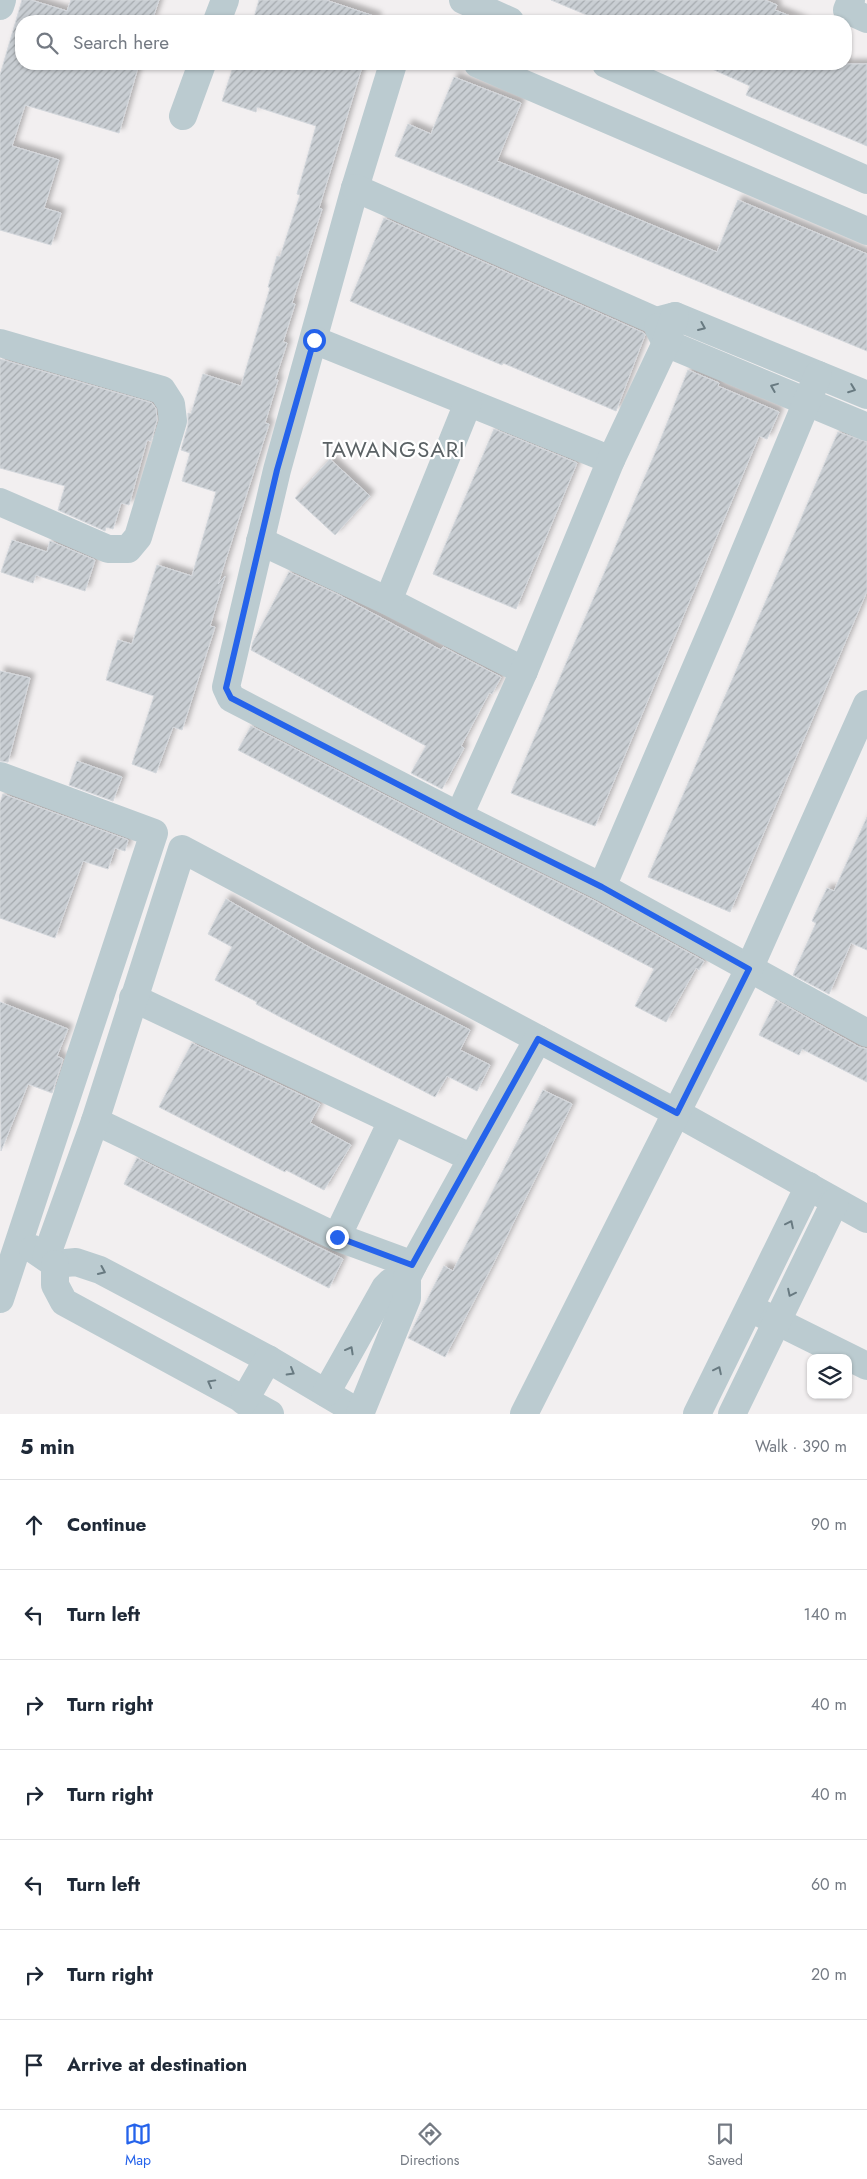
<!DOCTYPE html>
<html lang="en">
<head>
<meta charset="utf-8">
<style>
  :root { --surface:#fff; --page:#f2f2f3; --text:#1f2937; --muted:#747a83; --line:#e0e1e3; --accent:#2563eb }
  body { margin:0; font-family:Jost,sans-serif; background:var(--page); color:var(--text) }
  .controls { position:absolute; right:15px; bottom:15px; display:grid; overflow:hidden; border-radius:10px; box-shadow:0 1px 4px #0004 }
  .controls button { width:45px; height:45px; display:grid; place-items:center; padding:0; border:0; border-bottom:1px solid var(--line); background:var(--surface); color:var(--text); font:25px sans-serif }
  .stop { position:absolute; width:15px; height:15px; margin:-11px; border:4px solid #2563eb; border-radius:50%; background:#fff }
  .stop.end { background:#2563eb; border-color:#fff; box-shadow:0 1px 5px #0008 }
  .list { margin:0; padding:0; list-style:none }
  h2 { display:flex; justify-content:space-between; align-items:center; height:65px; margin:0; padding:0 20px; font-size:21px }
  h2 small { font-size:16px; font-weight:400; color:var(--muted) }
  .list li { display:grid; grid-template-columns:32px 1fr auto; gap:15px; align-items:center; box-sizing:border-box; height:90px; padding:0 20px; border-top:1px solid var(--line) }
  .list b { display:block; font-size:19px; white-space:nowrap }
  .list em { font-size:16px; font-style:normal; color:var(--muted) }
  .icon { flex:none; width:28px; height:28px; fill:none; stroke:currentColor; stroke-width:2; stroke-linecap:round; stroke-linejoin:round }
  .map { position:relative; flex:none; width:867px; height:1414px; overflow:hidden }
  .search { position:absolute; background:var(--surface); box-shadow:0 1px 4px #0004; left:15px; right:15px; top:15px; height:55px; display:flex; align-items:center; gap:12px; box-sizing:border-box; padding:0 18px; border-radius:20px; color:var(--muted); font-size:19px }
  .sheet { height:695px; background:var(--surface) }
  nav { display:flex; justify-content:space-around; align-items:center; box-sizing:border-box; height:70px; border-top:1px solid var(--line); background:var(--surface); font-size:14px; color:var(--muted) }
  nav a { display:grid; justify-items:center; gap:2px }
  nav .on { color:var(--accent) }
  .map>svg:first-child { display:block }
  .building { fill:url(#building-hatch); stroke:#d3d7dc; filter:url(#shadow) }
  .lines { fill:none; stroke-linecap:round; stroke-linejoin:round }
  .minor { stroke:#bbcbd0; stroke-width:28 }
  .oneway { stroke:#687a81 }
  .route { stroke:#2563eb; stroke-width:6 }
  .labels { text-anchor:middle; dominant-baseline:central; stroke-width:4.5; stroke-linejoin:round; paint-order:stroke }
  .quarter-label { font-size:22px; letter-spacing:1px; fill:#5b6265; stroke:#fff }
</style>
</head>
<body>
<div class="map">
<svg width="867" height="1414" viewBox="0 0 867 1414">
  <defs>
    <pattern id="building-hatch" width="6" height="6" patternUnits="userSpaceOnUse" patternTransform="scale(1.25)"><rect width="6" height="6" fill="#c9ced3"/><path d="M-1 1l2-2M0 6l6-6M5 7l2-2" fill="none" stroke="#a5aaae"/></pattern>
    <filter id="shadow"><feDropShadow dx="4.5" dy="-4.5" stdDeviation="2.5" flood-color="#0004"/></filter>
  </defs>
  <rect width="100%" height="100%" fill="#f2eff0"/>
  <!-- building -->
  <g class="building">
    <path d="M22,0h9l36,11 4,-11h88l-7,21h-131v43h118l-20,69 -94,-28 -13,41 47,14 -15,48 17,5 -10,32 -51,-15v-155z"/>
    <path d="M259,0h67l51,17 -1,4h-123z"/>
    <path d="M551,0h214l12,5 -2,5 28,11h-202z"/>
    <path d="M234,64h129l-44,144 3,1 -30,94 3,1 -12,38 4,1 -12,37h3l-13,43 4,1 -51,160 7,-8 -15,50 5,1 -33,103 -9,-3 -17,46 -24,-9 22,-68 -48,-16 12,-40 14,4 25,-79 35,11 24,-84 -34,-11 8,-28 -9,-3 7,-25v-12l3,1 12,-40 38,12 29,-98 -2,-1 9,-31 3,1 20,-62 -3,-1 19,-68 -59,-19 -1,5 -34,-11z"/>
    <path d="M701,64h166v82l-121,-51 4,-9z"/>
    <path d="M454,77l67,26 -24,58 30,12 190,79 21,-52 129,54v97l-472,-195 13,-32 23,10z"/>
    <path d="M384,218l260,115 1,2 -29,76 -113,-48 -1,2 -152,-64z"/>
    <path d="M0,359l152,44 4,6 1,11 -6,21 -4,-1 -18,65 -8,-2 -8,26 -7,-2 -1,4 -47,-21 7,-24 -65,-18z"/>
    <path d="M688,370l31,13 -1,3 61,26 -12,27 -8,-3 -164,390 -84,-33 147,-347z"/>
    <path d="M494,429l83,34 -61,146 -83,-35z"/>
    <path d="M838,432l29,10v149l-137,321 -82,-35z"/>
    <path d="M330,459l40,37 -35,39 -40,-37z"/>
    <path d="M12,540l35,12 3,-11 45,19 -10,31 -49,-16 -3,8 -32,-11z"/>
    <path d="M289,572l48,22 104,56 2,-3 58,30 -9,17 -3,-1 -28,53 3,2 -22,41 -31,-16 15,-27 -175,-96 2,-8z"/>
    <path d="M0,671l30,7 -22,84 -8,-1z"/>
    <path d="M251,726l201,104 143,71 109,60 -5,9 -3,-2 -30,54 -31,-16 19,-37 -416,-219z"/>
    <path d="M77,761l45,16 -9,24 -44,-16z"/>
    <path d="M3,794l125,46 -3,11 -10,-3 -7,21 -25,-8 -28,77 -55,-20v-115z"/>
    <path d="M867,817v133l-16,-7 -22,51 -36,-19 23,-52 -4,-2 15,-33 7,3z"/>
    <path d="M226,899l88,51 156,80 -10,20 30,15 -13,26 -30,-15 -12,21 -153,-79 -26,-14 1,-2 -42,-22 17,-33 -24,-13z"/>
    <path d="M776,1000l83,47 8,2v33l-65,-33 -3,6 -40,-20z"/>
    <path d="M0,1002l68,27 -11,27 6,3 -11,34 -24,-9 -27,67z"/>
    <path d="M192,1043l128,61 -10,19 41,22 -27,45 -38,-20 -1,2 -126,-65z"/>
    <path d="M543,1090l29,14 -80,162 -47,91 -37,-19 36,-72 9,5z"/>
    <path d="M137,1158l206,101 -14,29 -205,-104z"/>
  </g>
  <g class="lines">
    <!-- minor -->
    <g class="minor">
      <path d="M463,0l47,21"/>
      <path d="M851,0l-4,10 20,9"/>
      <path d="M0,6l2,-6"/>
      <path d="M217,21l8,-21"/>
      <path d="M393,64l-38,124 -78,282 -51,217 5,11 228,118 143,71 265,146"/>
      <path d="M478,64l389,167"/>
      <path d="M606,64l261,116"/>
      <path d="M183,116l19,-52"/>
      <path d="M355,188l301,133 19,-5 192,79"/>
      <path d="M658,327l8,16 201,84"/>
      <path d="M314,340l297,120"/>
      <path d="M0,343l162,47 9,14 2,17 -35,116 -10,12h-20l-108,-47"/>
      <path d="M260,541l128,60 136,70"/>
      <path d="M388,601l80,-198"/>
      <path d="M0,776l154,57 -154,466"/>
      <path d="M459,816l65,-145 87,-211 55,-117 9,-27"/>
      <path d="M602,887l119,-278 97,-234"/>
      <path d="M133,998l339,160"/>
      <path d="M95,1121l242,116 76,28"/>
      <path d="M337,1237l55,-116"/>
      <path d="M33,1249l22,15 21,-2 24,8 168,89 93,55"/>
      <path d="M46,1257l49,-136 87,-272 495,264 190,106"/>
      <path d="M55,1264v21l9,17 206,112"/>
      <path d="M760,1313l107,53"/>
      <path d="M326,1393l59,-105 6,-6 16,-5"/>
      <path d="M244,1401l24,-42"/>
      <path d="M360,1414l47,-116v-21l6,-12 125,-226"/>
      <path d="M524,1414l225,-445 118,-265"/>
      <path d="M697,1414l112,-228"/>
      <path d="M732,1414l103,-212"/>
    </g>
  </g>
  <!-- one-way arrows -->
  <defs><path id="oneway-chevron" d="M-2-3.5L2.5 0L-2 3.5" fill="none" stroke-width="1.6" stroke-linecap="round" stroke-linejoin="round" transform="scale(1.25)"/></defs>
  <g class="oneway">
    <use href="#oneway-chevron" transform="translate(702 327) rotate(23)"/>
    <use href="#oneway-chevron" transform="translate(774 387) rotate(-158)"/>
    <use href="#oneway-chevron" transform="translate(852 389) rotate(21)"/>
    <use href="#oneway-chevron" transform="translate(790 1224) rotate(-64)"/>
    <use href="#oneway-chevron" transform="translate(102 1271) rotate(24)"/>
    <use href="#oneway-chevron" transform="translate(791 1293) rotate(116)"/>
    <use href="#oneway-chevron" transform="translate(350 1350) rotate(-61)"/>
    <use href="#oneway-chevron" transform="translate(718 1370) rotate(-64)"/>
    <use href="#oneway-chevron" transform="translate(291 1372) rotate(30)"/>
    <use href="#oneway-chevron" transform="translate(211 1383) rotate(-151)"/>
  </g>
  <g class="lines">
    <!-- route -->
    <path class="route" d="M314,340l-37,130 -51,218 5,10 228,118 143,71 147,82 -72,144 -139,-74 -126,226 -75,-28"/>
  </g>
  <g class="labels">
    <!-- quarter labels -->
    <g class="quarter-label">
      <text x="394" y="449">TAWANGSARI</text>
    </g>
  </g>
</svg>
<div class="controls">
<button><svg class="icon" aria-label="layers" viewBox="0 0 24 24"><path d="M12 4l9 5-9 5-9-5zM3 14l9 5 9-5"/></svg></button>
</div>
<div class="stop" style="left:314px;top:340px"></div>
<div class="stop end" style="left:337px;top:1237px"></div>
<div class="search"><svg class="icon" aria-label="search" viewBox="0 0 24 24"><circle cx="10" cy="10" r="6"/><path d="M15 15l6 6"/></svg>Search here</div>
</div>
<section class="sheet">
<h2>5 min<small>Walk · 390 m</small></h2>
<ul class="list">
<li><svg class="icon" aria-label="ahead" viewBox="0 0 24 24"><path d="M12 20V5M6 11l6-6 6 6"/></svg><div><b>Continue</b></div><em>90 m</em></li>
<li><svg class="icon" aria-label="left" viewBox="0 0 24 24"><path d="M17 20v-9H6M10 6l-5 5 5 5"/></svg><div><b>Turn left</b></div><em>140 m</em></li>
<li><svg class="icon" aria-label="right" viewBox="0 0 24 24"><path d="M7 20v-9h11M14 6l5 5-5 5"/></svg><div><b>Turn right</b></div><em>40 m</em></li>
<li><svg class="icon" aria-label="right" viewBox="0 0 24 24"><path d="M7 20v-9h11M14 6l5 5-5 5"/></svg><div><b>Turn right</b></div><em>40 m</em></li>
<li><svg class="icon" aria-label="left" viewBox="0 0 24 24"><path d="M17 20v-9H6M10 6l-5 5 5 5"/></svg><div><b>Turn left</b></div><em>60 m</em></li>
<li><svg class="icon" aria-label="right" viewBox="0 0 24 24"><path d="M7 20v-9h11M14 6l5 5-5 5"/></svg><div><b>Turn right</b></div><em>20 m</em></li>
<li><svg class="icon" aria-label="arrive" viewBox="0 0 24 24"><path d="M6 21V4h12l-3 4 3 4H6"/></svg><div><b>Arrive at destination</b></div></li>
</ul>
</section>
<nav>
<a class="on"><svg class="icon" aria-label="map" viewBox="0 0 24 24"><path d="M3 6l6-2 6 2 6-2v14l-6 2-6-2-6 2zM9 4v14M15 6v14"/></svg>Map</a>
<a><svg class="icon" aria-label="directions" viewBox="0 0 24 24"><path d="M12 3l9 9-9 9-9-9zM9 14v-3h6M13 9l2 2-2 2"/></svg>Directions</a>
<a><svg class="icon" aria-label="saved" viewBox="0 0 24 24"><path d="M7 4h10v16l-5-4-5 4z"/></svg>Saved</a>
</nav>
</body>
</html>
